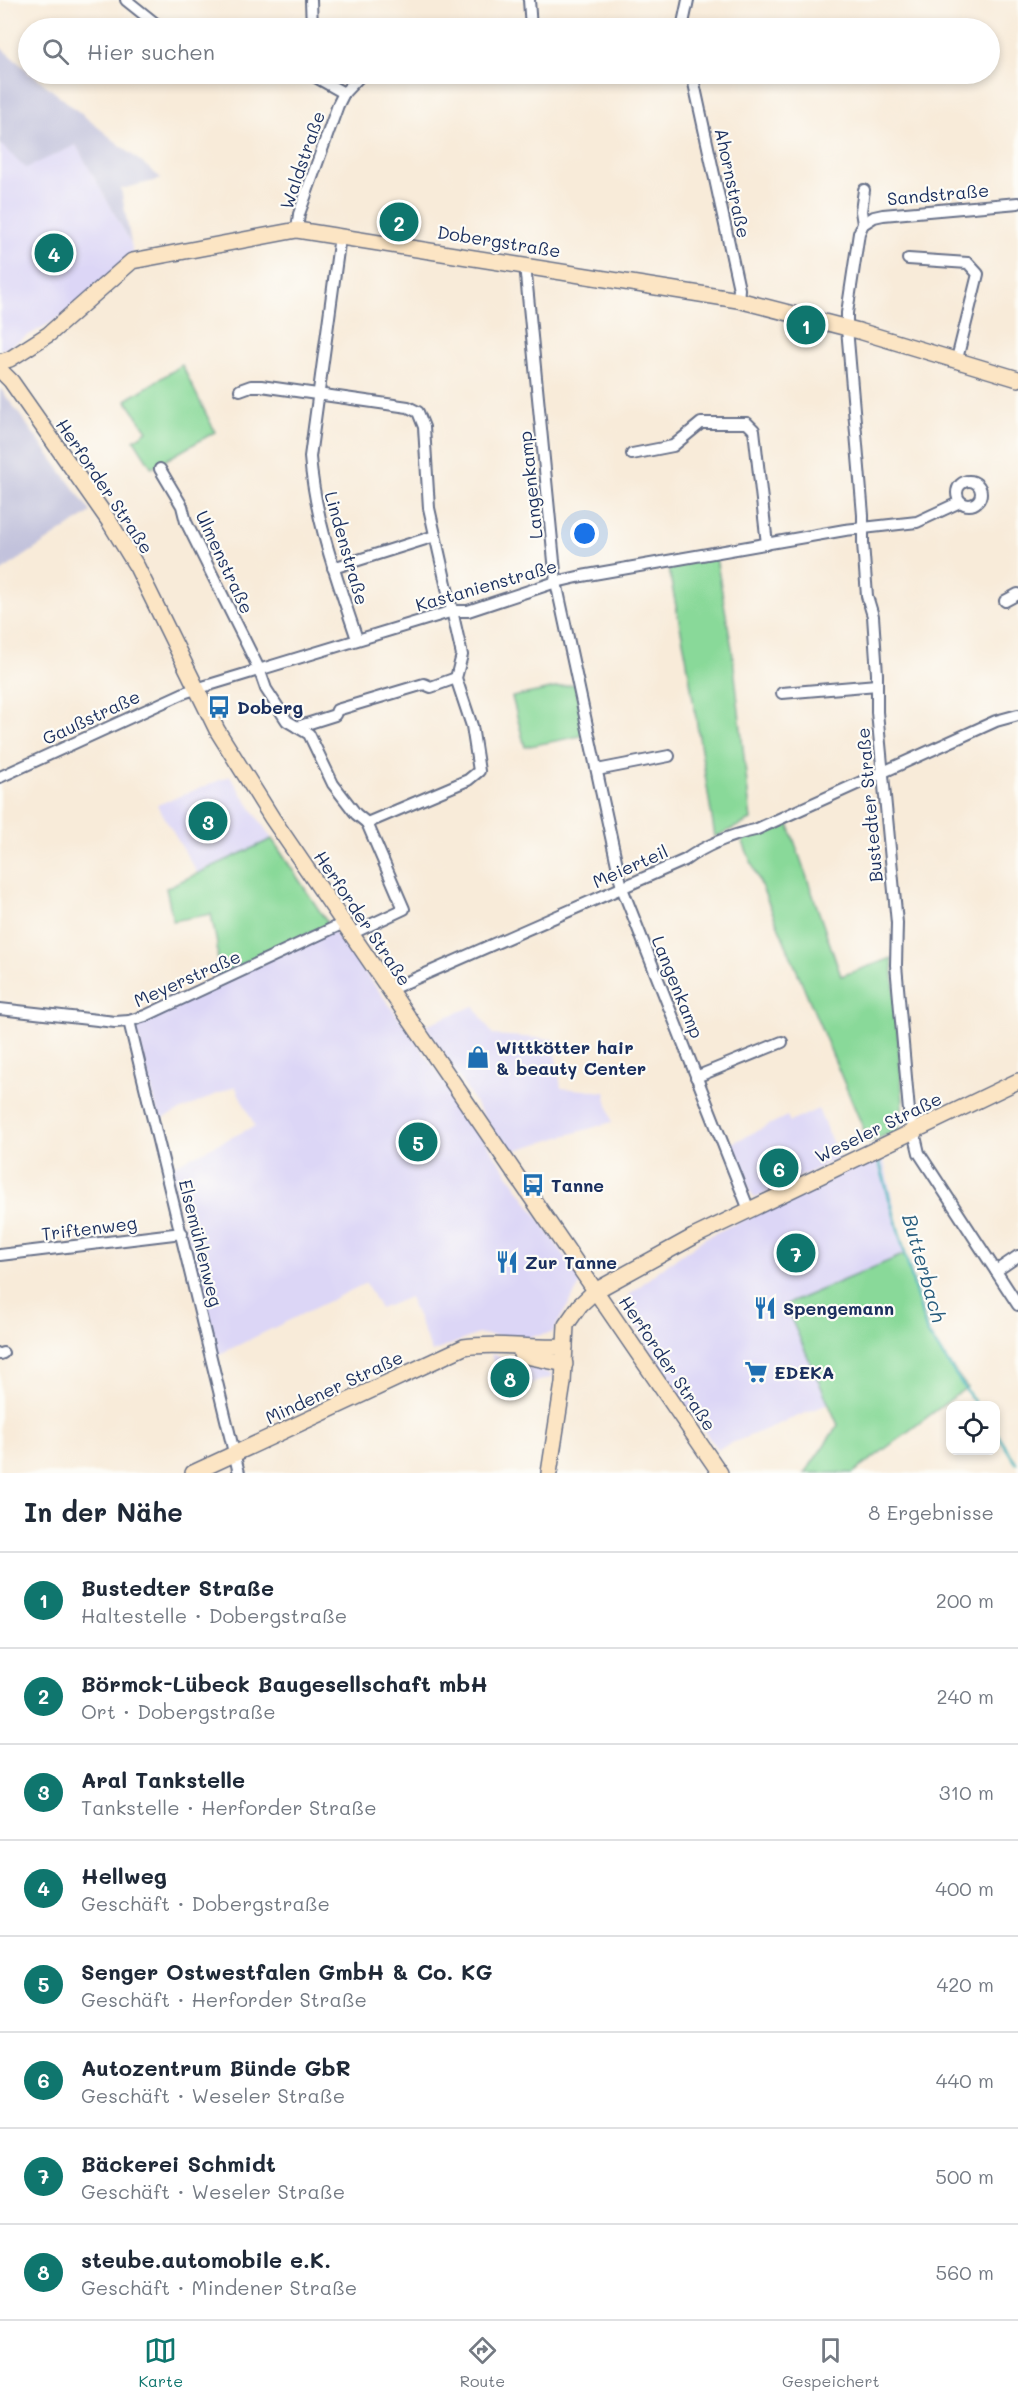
<!DOCTYPE html>
<html lang="de">
<head>
<meta charset="utf-8">
<style>
  :root { --surface:#fff; --page:#f6f6f7; --text:#1f2937; --muted:#747a83; --line:#e0e1e3; --accent:#0f766e }
  body { margin:0; font-family:Mali,sans-serif; background:var(--page); color:var(--text) }
  .controls { position:absolute; right:18px; bottom:18px; display:grid; overflow:hidden; border-radius:12px; box-shadow:0 3px 9px #0003 }
  .controls button { width:54px; height:54px; display:grid; place-items:center; padding:0; border:0; border-bottom:2px solid var(--line); background:var(--surface); color:var(--text); font:30px sans-serif }
  .you { position:absolute; left:585px; top:534px; width:21px; height:21px; margin:-15px; border:4px solid #fff; border-radius:50%; background:#1a73e8; box-shadow:0 0 0 9px #1a73e833 }
  .badge { display:grid; place-items:center; width:39px; height:39px; border-radius:50%; background:var(--accent); color:#fff; font-size:20px; font-weight:700 }
  .pin { position:absolute; translate:-50% -50%; border:3px solid #fff; box-shadow:0 2px 6px #0006 }
  .list { margin:0; padding:0; list-style:none }
  h2 { display:flex; justify-content:space-between; align-items:center; height:78px; margin:0; padding:0 24px; font-size:26px }
  h2 small { font-size:20px; font-weight:400; color:var(--muted) }
  .list li { display:grid; grid-template-columns:39px 1fr auto; gap:18px; align-items:center; box-sizing:border-box; height:96px; padding:0 24px; border-top:2px solid var(--line) }
  .list b { display:block; font-size:22px; white-space:nowrap }
  .list p { margin:0; font-size:20px; white-space:nowrap; color:var(--muted) }
  .list em { font-size:20px; font-style:normal; color:var(--muted) }
  .icon { flex:none; width:33px; height:33px; fill:none; stroke:currentColor; stroke-width:2; stroke-linecap:round; stroke-linejoin:round }
  .map { position:relative; flex:none; width:1018px; height:1473px; overflow:hidden }
  .search { position:absolute; background:var(--surface); box-shadow:0 3px 9px #0003; left:18px; right:18px; top:18px; height:66px; display:flex; align-items:center; gap:15px; box-sizing:border-box; padding:0 21px; border-radius:33px; color:var(--muted); font-size:22px }
  .sheet { height:846px; background:var(--surface) }
  nav { display:flex; justify-content:space-around; align-items:center; box-sizing:border-box; height:84px; border-top:2px solid var(--line); background:var(--surface); font-size:16px; color:var(--muted) }
  nav a { display:grid; justify-items:center; gap:3px }
  nav .on { color:var(--accent) }
  .map>svg:first-child { display:block }
  .built { fill:#dcd6f6 }
  .industrial { fill:#c2c2dc }
  .green { fill:#89d999; stroke:#52847c; stroke-width:1.5 }
  .lines { fill:none; stroke-linecap:round; stroke-linejoin:round }
  .stream { stroke:#3eafb7; stroke-width:3 }
  .street-casing { stroke:#687189; stroke-width:14 }
  .secondary-casing { stroke:#687189; stroke-width:18 }
  .street { stroke:#fff; stroke-width:10 }
  .secondary { stroke:#fce5c4; stroke-width:15 }
  .labels { text-anchor:middle; dominant-baseline:central; stroke-width:4.5; stroke-linejoin:round; paint-order:stroke }
  .street-label { font-size:18px; fill:#1b2f5e; stroke:#fdfcf7 }
  .poi-label { font-size:18px; font-weight:bold; fill:#1b2f5e; stroke:#fdfcf7; text-anchor:start }
  .water-label { font-size:20px; font-style:italic; fill:#275c7d; stroke:#fdfcf7 }
</style>
</head>
<body>
<div class="map">
<svg width="1018" height="1473" viewBox="0 0 1018 1473">
  <rect width="100%" height="100%" fill="#fdfcf7"/>
  <filter id="ink" filterUnits="userSpaceOnUse"><feTurbulence type="fractalNoise" baseFrequency=".0167" numOctaves="2"/><feDisplacementMap in="SourceGraphic" scale="12" xChannelSelector="R" yChannelSelector="G"/><feConvolveMatrix kernelMatrix="1 2 1 2 8 2 1 2 1" color-interpolation-filters="sRGB"/></filter>
  <filter id="wash" filterUnits="userSpaceOnUse"><feTurbulence type="fractalNoise" baseFrequency=".008" numOctaves="4" result="noise"/><feDisplacementMap in="SourceGraphic" scale="24" xChannelSelector="R" yChannelSelector="G"/><feGaussianBlur stdDeviation="1.35" result="paint"/><feColorMatrix in="noise" values="0 0 0 0 0 0 0 0 0 0 0 0 0 0 0 0 0 1.4 0 .05"/><feComposite in="paint" operator="in"/></filter>
  <g filter="url(#wash)">
    <rect width="100%" height="100%" fill="#f8ebd9"/>
    <!-- built -->
    <g class="built">
      <path d="M0,144l27,23 49,-22 55,98 2,13 -71,60 -57,33h-5z"/>
      <path d="M230,776l42,63 -74,35 -41,-69z"/>
      <path d="M327,922l82,109 173,250 -30,52 -28,5 -46,-4 -46,18 -23,-55 -29,12 -14,-26 -150,73 -46,-189 85,-41 -20,-40 -76,34 -25,-98 87,-37 -3,-10 107,-49z"/>
      <path d="M474,1006l19,29 60,4 8,49 44,4 7,30 -96,28 -8,4 -83,-129z"/>
      <path d="M818,1109l21,49 -83,40 -3,-1 -23,-53 57,-28 3,6z"/>
      <path d="M882,1153l23,101 -120,51 43,99 -111,45 -44,-61 -45,-75v-17l29,-24 48,-34z"/>
      <path d="M491,1354l58,19 4,4 -50,15z"/>
    </g>
    <!-- industrial -->
    <g class="industrial">
      <path d="M0,47l28,24v3h4l130,105 -41,10 10,54 -55,-98 -50,23 -26,-24z"/>
      <path d="M0,388l91,124 -91,60z"/>
    </g>
    <!-- green -->
    <g class="green">
      <path d="M182,365l33,67 -63,36 -18,-28 13,-9 -21,-31z"/>
      <path d="M716,558l16,90 19,172 -36,17 -29,-181 -18,-90z"/>
      <path d="M575,684l11,51 -61,12 -13,-50z"/>
      <path d="M787,820l54,156 51,-18 11,142 -4,30 -30,12 -127,-302z"/>
      <path d="M272,839l55,83 -2,4 -107,49 -1,-31 -6,-30 -38,7 -7,-33z"/>
      <path d="M905,1254l22,80 40,53 -114,86h-48l33,-48 -53,-120z"/>
    </g>
    <g class="lines">
      <!-- stream -->
      <g class="stream">
        <path d="M879,1161l48,171 50,74"/>
        <path d="M996,1432l20,31"/>
      </g>
    </g>
  </g>
  <g filter="url(#ink)">
    <g class="lines">
      <!-- street casing -->
      <g class="street-casing">
        <g id="street">
          <path d="M126,0l35,28"/>
          <path d="M311,0l1,28"/>
          <path d="M529,0l2,28"/>
          <path d="M682,28l6,-28"/>
          <path d="M310,74l34,19"/>
          <path d="M692,74l47,215 -1,11"/>
          <path d="M864,190l-3,21 2,13 -4,9 -12,80v15l16,187v28l4,53 6,20 4,58v38l20,211 -1,42 13,146 10,42 99,152"/>
          <path d="M863,224l11,-7 9,-2 135,-12"/>
          <path d="M297,230l2,-16 39,-109 6,-12 18,-19"/>
          <path d="M340,236l-30,221c5,63 27,122 47,182"/>
          <path d="M908,259l60,4 10,11 -21,85"/>
          <path d="M525,265l31,317 66,306 127,322"/>
          <path d="M632,454l41,-8 28,-23h46l7,7 13,114"/>
          <path d="M160,469l22,37 4,16 73,147 7,20 21,32 22,13 24,50 23,30 11,9 101,-43 11,-9 -7,-45 -16,-48 6,-23 -33,-147 -5,-81 -6,-15 -10,-5 -147,-21h-10l-11,4"/>
          <circle cx="969" cy="493" r="12"/>
          <path d="M333,568l102,-32"/>
          <path d="M1005,601l13,-7"/>
          <path d="M782,693l95,-8"/>
          <path d="M297,727l38,-12 2,-5 87,-26 7,3 25,-9"/>
          <path d="M597,770l72,-14"/>
          <path d="M0,777l186,-85 267,-81h15l88,-29 26,-6 263,-46 72,-8 43,-20"/>
          <path d="M351,934l53,-25 -37,-86"/>
          <path d="M389,990l296,-130c20,-14 46,-25 70,-30l241,-109 22,-6"/>
          <path d="M0,1009l115,13 14,-1 16,-5 199,-93"/>
          <path d="M129,1021l110,452"/>
          <path d="M696,1077l86,-35"/>
          <path d="M0,1255l182,-22"/>
          <path d="M996,1271l22,-15"/>
          <path d="M0,1354l3,-1"/>
        </g>
      </g>
      <!-- secondary casing -->
      <g class="secondary-casing">
        <g id="secondary">
          <path d="M0,362l10,-3 39,-25 83,-73 165,-31 441,70 121,31 159,48"/>
          <path d="M0,370l11,11 98,140 28,46 80,163 55,88 448,655"/>
          <path d="M521,1355l44,9"/>
          <path d="M193,1473l271,-126c33,-5 68,2 101,0"/>
          <path d="M549,1473l14,-90 3,-58 14,-20 15,-14 98,-54 325,-156"/>
        </g>
      </g>
      <!-- street -->
      <use href="#street" class="street"/>
      <!-- secondary -->
      <use href="#secondary" class="secondary"/>
    </g>
  </g>
  <!-- icons -->
  <defs>
    <g id="bus-bare" transform="scale(1.8)"><path d="M-5-6H5V4H4V6H2V4H-2V6H-4V4H-5ZM-3.5-4V0h7V-4ZM-3.5 1.2v1.5H-2V1.2ZM2 1.2v1.5H3.5V1.2Z" fill="#1f6fb2" stroke="#fdfcf7" stroke-width="2.5" paint-order="stroke"/></g>
    <g id="shop-bare" transform="scale(1.8)"><path d="M-5-2.5h2.3a2.7 3.5 0 0 1 5.4 0H5L5.5 6h-11ZM-1.5-2.5h3a1.5 2.3 0 0 0-3 0Z" fill="#1f6fb2" stroke="#fdfcf7" stroke-width="2.5" paint-order="stroke"/></g>
    <g id="restaurant-bare" transform="scale(1.8)"><path d="M-5-6h1v4h1v-4h1v4h1v-4h1v5L-1.5 .5V6h-2V.5L-5-1ZM5-6V6H3V1.5H1.5Q1.5-4 5-6Z" fill="#1f6fb2" stroke="#fdfcf7" stroke-width="2.5" paint-order="stroke"/></g>
    <g id="supermarket-bare" transform="scale(1.8)"><path d="M-6-5.5h2.5l.6 2H6L4.5 2H-2.5L-4.4-4H-6ZM-1.5 3.2a1.3 1.3 0 1 0 .1 0ZM3 3.2a1.3 1.3 0 1 0 .1 0Z" fill="#1f6fb2" stroke="#fdfcf7" stroke-width="2.5" paint-order="stroke"/></g>
  </defs>
  <g fill-rule="evenodd">
    <use href="#bus-bare" x="219" y="707"/>
    <use href="#shop-bare" x="478" y="1057"/>
    <use href="#bus-bare" x="533" y="1185"/>
    <use href="#restaurant-bare" x="507" y="1262"/>
    <use href="#restaurant-bare" x="765" y="1308"/>
    <use href="#supermarket-bare" x="756" y="1372"/>
  </g>
  <g class="labels">
    <!-- street labels -->
    <g class="street-label">
      <text transform="translate(302 160) rotate(-71)">Waldstraße</text>
      <text transform="translate(733 183) rotate(78)">Ahornstraße</text>
      <text transform="translate(938 194) rotate(-5)">Sandstraße</text>
      <text transform="translate(499 241) rotate(9)">Dobergstraße</text>
      <text transform="translate(530 485) rotate(-96)">Langenkamp</text>
      <text transform="translate(105 486) rotate(56)">Herforder Straße</text>
      <text transform="translate(347 548) rotate(74)">Lindenstraße</text>
      <text transform="translate(225 562) rotate(65)">Ulmenstraße</text>
      <text transform="translate(486 585) rotate(-16)">Kastanienstraße</text>
      <text transform="translate(91 717) rotate(-25)">Gaußstraße</text>
      <text transform="translate(869 805) rotate(-95)">Bustedter Straße</text>
      <text transform="translate(630 866) rotate(-24)">Meierteil</text>
      <text transform="translate(363 918) rotate(56)">Herforder Straße</text>
      <text transform="translate(187 978) rotate(-24)">Meyerstraße</text>
      <text transform="translate(678 987) rotate(68)">Langenkamp</text>
      <text transform="translate(878 1127) rotate(-26)">Weseler Straße</text>
      <text transform="translate(89 1228) rotate(-7)">Triftenweg</text>
      <text transform="translate(201 1243) rotate(76)">Elsemühlenweg</text>
      <text transform="translate(668 1363) rotate(56)">Herforder Straße</text>
      <text transform="translate(334 1387) rotate(-25)">Mindener Straße</text>
    </g>
    <!-- poi labels -->
    <g class="poi-label">
      <text x="237" y="707">Doberg</text>
      <text x="496" y="1047">Wittkötter hair<tspan x="496" dy="21">&amp; beauty Center</tspan></text>
      <text x="551" y="1185">Tanne</text>
      <text x="525" y="1262">Zur Tanne</text>
      <text x="783" y="1308">Spengemann</text>
      <text x="774" y="1372">EDEKA</text>
    </g>
    <!-- water labels -->
    <g class="water-label">
      <text transform="translate(925 1268) rotate(74)">Butterbach</text>
    </g>
  </g>
</svg>
<div class="controls">
<button><svg class="icon" aria-label="locate" viewBox="0 0 24 24"><circle cx="12" cy="12" r="6"/><path d="M12 2v4M12 18v4M2 12h4M18 12h4"/></svg></button>
</div>
<div class="you"></div>
<div class="pin badge" style="left:806px;top:325px">1</div>
<div class="pin badge" style="left:399px;top:222px">2</div>
<div class="pin badge" style="left:208px;top:821px">3</div>
<div class="pin badge" style="left:54px;top:253px">4</div>
<div class="pin badge" style="left:418px;top:1142px">5</div>
<div class="pin badge" style="left:779px;top:1168px">6</div>
<div class="pin badge" style="left:796px;top:1253px">7</div>
<div class="pin badge" style="left:510px;top:1378px">8</div>
<div class="search"><svg class="icon" aria-label="search" viewBox="0 0 24 24"><circle cx="10" cy="10" r="6"/><path d="M15 15l6 6"/></svg>Hier suchen</div>
</div>
<section class="sheet">
<h2>In der Nähe<small>8 Ergebnisse</small></h2>
<ul class="list">
<li><span class="badge">1</span><div><b>Bustedter Straße</b><p>Haltestelle · Dobergstraße</p></div><em>200 m</em></li>
<li><span class="badge">2</span><div><b>Börmck-Lübeck Baugesellschaft mbH</b><p>Ort · Dobergstraße</p></div><em>240 m</em></li>
<li><span class="badge">3</span><div><b>Aral Tankstelle</b><p>Tankstelle · Herforder Straße</p></div><em>310 m</em></li>
<li><span class="badge">4</span><div><b>Hellweg</b><p>Geschäft · Dobergstraße</p></div><em>400 m</em></li>
<li><span class="badge">5</span><div><b>Senger Ostwestfalen GmbH &amp; Co. KG</b><p>Geschäft · Herforder Straße</p></div><em>420 m</em></li>
<li><span class="badge">6</span><div><b>Autozentrum Bünde GbR</b><p>Geschäft · Weseler Straße</p></div><em>440 m</em></li>
<li><span class="badge">7</span><div><b>Bäckerei Schmidt</b><p>Geschäft · Weseler Straße</p></div><em>500 m</em></li>
<li><span class="badge">8</span><div><b>steube.automobile e.K.</b><p>Geschäft · Mindener Straße</p></div><em>560 m</em></li>
</ul>
</section>
<nav>
<a class="on"><svg class="icon" aria-label="map" viewBox="0 0 24 24"><path d="M3 6l6-2 6 2 6-2v14l-6 2-6-2-6 2zM9 4v14M15 6v14"/></svg>Karte</a>
<a><svg class="icon" aria-label="directions" viewBox="0 0 24 24"><path d="M12 3l9 9-9 9-9-9zM9 14v-3h6M13 9l2 2-2 2"/></svg>Route</a>
<a><svg class="icon" aria-label="saved" viewBox="0 0 24 24"><path d="M7 4h10v16l-5-4-5 4z"/></svg>Gespeichert</a>
</nav>
</body>
</html>
